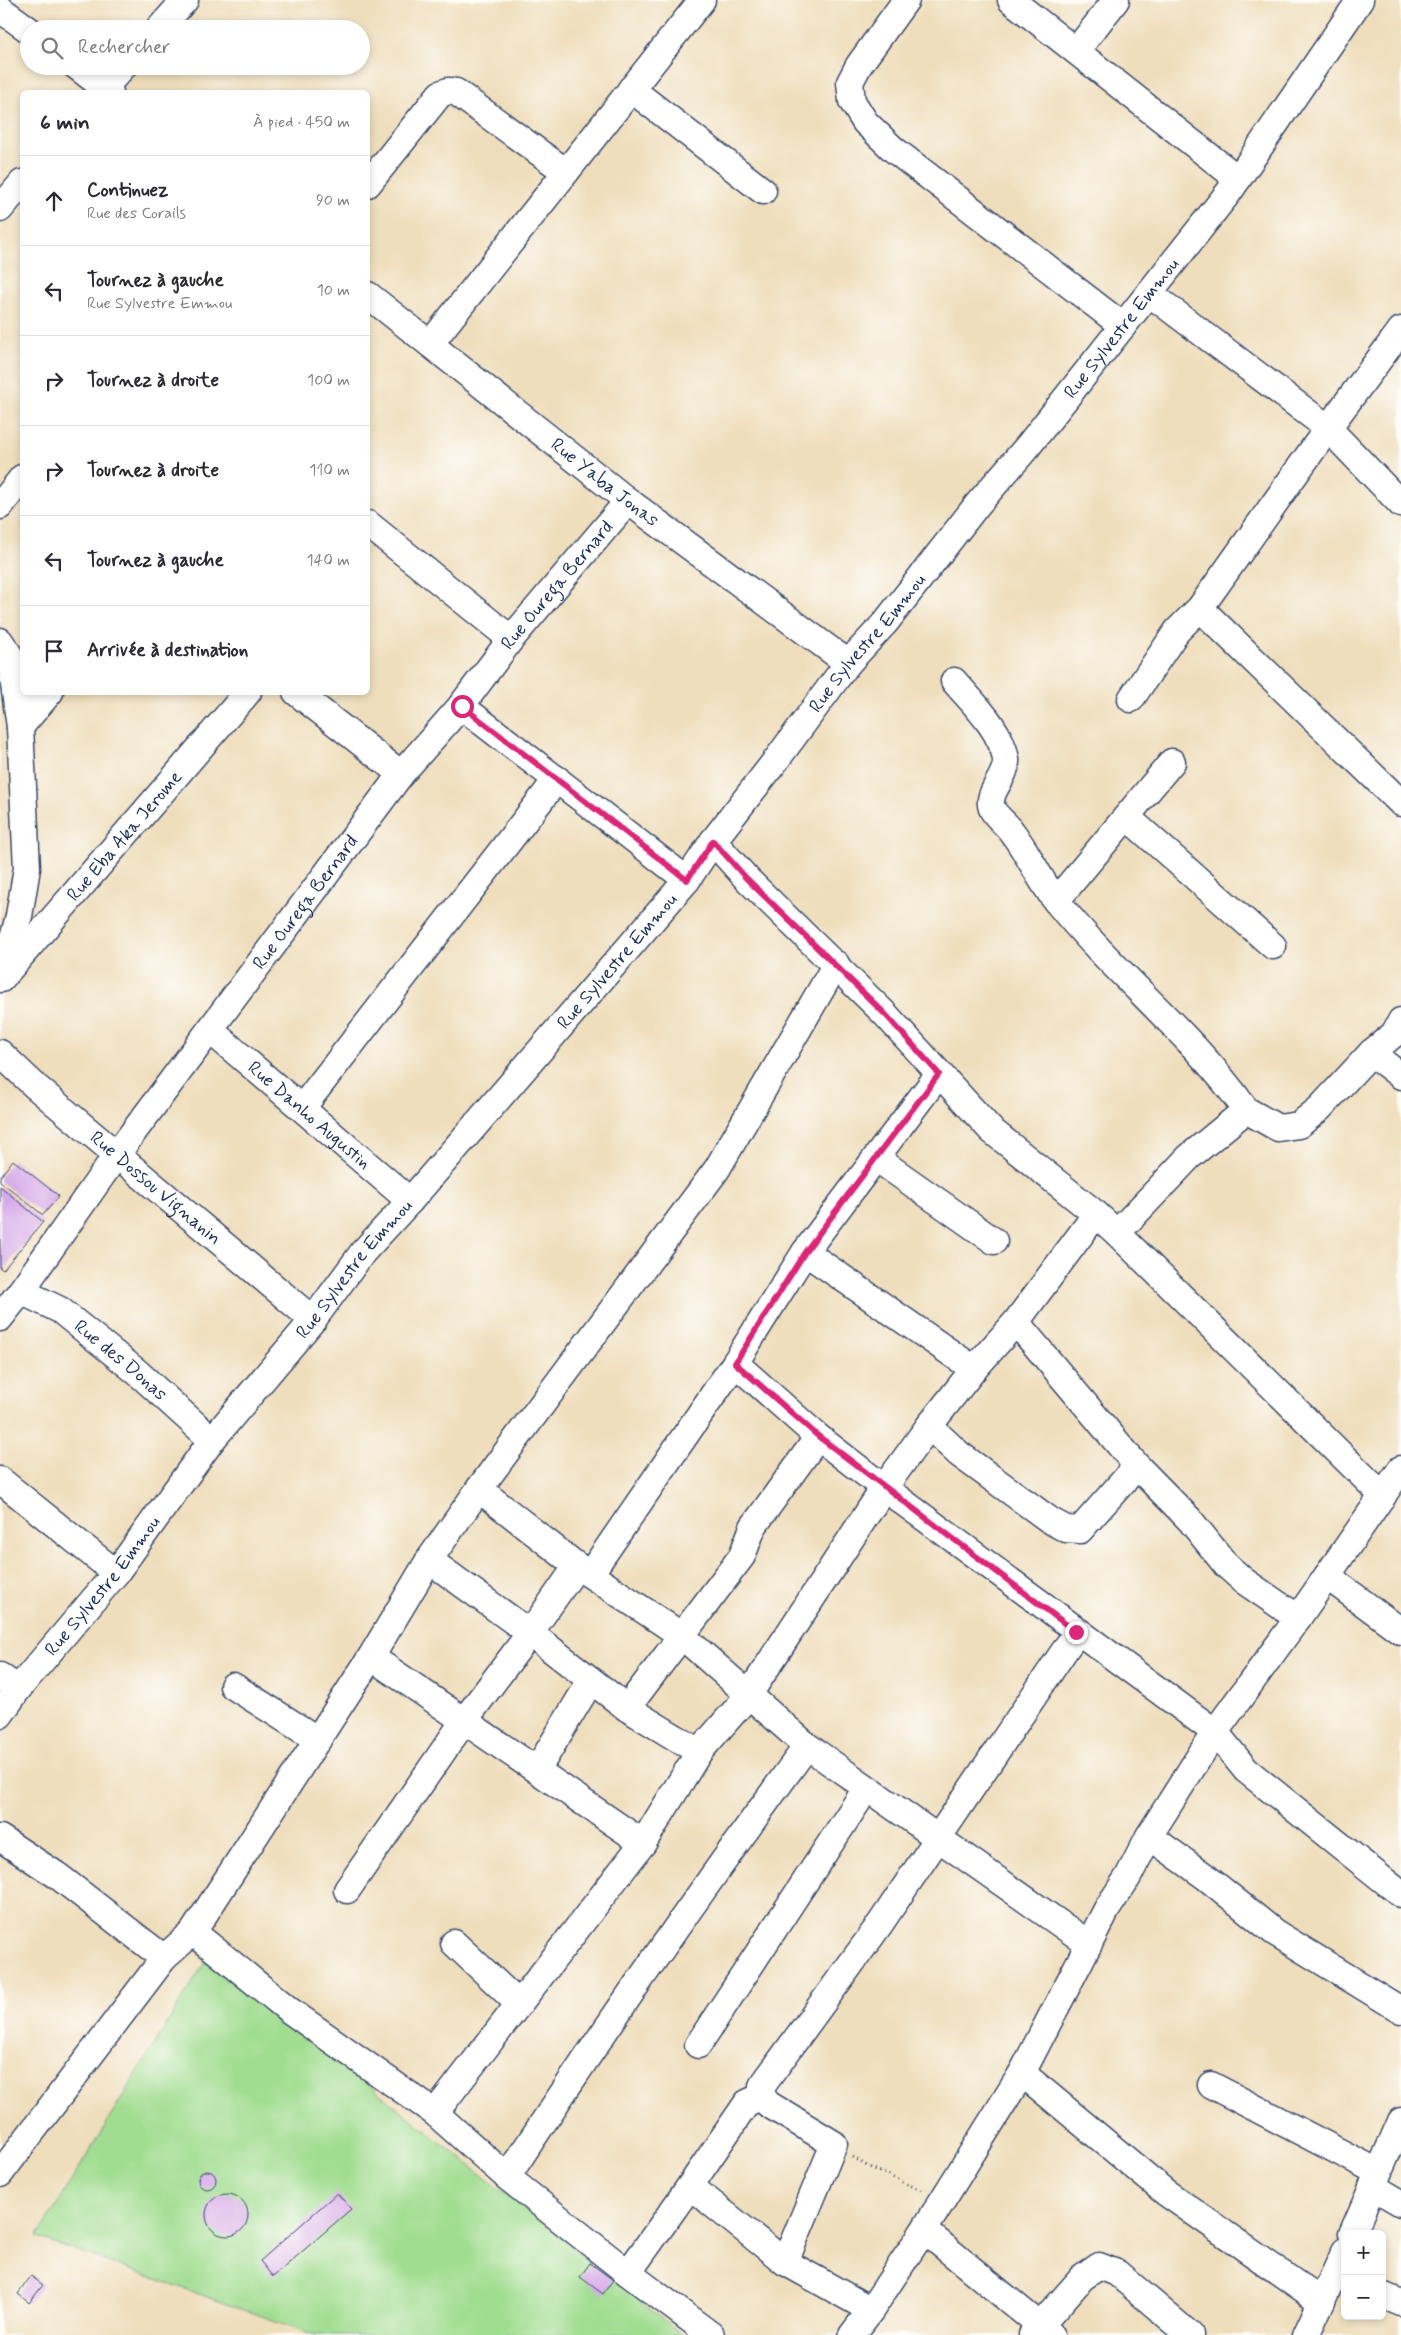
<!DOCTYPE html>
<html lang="fr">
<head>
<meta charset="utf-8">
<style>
  :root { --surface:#fff; --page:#f2f2f3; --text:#2b2b33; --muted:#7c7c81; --line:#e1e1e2 }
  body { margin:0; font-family:Mynerve,sans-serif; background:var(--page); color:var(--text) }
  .controls { position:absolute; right:15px; bottom:15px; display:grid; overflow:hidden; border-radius:8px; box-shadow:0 2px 8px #0003 }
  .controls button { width:45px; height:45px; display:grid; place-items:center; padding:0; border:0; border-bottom:1px solid var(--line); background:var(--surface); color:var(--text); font:25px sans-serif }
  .stop { position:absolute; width:15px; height:15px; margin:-11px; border:4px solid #db2777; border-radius:50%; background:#fff }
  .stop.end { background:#db2777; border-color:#fff; box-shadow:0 1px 5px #0008 }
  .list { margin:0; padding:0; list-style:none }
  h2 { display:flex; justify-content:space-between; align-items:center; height:65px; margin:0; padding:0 20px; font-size:21px }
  h2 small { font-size:16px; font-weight:400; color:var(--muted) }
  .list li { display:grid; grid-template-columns:32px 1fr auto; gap:15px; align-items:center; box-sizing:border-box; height:90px; padding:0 20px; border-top:1px solid var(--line) }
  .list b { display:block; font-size:19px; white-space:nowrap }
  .list p { margin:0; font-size:16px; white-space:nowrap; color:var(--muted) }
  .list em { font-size:16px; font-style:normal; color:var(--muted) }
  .icon { flex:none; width:28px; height:28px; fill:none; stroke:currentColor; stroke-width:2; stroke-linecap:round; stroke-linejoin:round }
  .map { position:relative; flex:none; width:1401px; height:2335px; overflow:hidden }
  .search { position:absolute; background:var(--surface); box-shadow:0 2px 8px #0003; left:20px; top:20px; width:350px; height:55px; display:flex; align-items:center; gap:12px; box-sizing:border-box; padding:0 18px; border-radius:28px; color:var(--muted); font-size:19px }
  .panel { position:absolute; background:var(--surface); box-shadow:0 2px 8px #0003; left:20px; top:90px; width:350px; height:605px; border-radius:8px }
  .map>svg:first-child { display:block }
  .green { fill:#a1dd91; stroke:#5e8678 }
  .building { fill:#d6a9e9 }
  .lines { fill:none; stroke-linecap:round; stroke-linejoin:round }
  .minor-casing { stroke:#3b496c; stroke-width:29 }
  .path { stroke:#3b496c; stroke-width:3; stroke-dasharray:1 4; stroke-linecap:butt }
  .minor { stroke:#fff; stroke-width:26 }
  .route { stroke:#db2777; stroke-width:6 }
  .labels { text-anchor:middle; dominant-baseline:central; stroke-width:5; stroke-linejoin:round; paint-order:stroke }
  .street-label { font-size:19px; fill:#1b2f5e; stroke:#fdfcf7 }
</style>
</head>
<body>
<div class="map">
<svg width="1401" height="2335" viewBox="0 0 1401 2335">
  <rect width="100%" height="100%" fill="#fdfcf7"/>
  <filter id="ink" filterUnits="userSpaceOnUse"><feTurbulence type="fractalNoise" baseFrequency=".02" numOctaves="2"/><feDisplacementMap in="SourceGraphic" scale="10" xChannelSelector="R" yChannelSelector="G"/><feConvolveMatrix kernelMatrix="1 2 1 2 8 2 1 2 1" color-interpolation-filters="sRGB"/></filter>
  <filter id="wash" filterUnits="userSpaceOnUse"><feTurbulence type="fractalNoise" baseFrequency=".0096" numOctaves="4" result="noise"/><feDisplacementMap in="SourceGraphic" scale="20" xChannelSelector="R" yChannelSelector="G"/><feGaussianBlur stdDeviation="1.12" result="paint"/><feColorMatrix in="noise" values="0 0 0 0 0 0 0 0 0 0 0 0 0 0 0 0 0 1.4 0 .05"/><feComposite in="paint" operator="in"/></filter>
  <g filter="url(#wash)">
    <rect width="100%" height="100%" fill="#efdebc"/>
    <!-- green -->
    <path class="green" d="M208,1957l475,378h-368l-278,-98z"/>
    <g id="blocks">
      <!-- building -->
      <g class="building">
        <path d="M13,1160l46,36 -16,19 -43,-34v-4z"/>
        <path d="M0,1186l43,36 -40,48 -3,-2z"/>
        <circle cx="207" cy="2180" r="9"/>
        <path d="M337,2193l14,16 -78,68 -13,-16z"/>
        <circle cx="227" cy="2215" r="21"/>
        <path d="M590,2263l23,17 -10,14 -23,-17z"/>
        <path d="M31,2276l12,9 -14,18 -11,-9z"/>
      </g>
    </g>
  </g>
  <g filter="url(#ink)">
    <use href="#blocks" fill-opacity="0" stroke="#3b496c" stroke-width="1"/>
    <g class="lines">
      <!-- minor casing -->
      <g class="minor-casing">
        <g id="minor">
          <path d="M906,0l-47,65 -9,17 2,19 13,21 28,27 230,177"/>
          <path d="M1011,0l227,179"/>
          <path d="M0,9l29,21"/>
          <path d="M159,29l26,-29"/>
          <path d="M1076,51l40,-51"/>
          <path d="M76,66l34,26"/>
          <path d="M631,89l132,102"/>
          <path d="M100,92l24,-26"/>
          <path d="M368,184l72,-90 8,-3 8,1 110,80"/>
          <path d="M0,209l22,-26"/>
          <path d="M1149,293l179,135 73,76"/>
          <path id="s1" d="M368,295l260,206 220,162"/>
          <path d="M430,344l272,-344"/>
          <path d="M0,506l22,-28"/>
          <path d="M368,524l143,115"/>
          <path d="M1200,608l201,195"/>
          <path d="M0,641l10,15 10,71 7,141 -8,48 -14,53"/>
          <path d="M954,681c19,22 47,48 52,78 2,19 -24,36 -12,53 5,7 13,13 18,20 17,22 28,49 45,70 59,73 135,132 189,208"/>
          <path d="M296,692l105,82"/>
          <path d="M1131,699l46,-68 23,-23 128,-180 73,-98"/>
          <path d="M461,706l226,174"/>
          <path d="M20,727l30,-35"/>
          <path d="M1127,817l146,129"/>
          <path d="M713,841l34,38 138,135 106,116 105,84 21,19 266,263"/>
          <path d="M1056,901l116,-139"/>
          <path id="s2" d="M1,979l247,-287"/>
          <path id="s3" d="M210,1030l200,171"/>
          <path id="s4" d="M0,1053l35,33 278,234"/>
          <path d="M1371,1053l30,23"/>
          <path d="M302,1108l255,-329"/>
          <path d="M876,1158l118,83"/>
          <path d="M1117,1233l72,-76 57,-47 32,18 21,-3 21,-17 51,-55 23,-19 7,-13"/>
          <path d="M805,1252l169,117"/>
          <path id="s5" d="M21,1291l39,19 77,62 75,68"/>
          <path id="s6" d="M0,1318l21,-27 96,-137 284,-380 60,-68 50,-67 117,-138"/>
          <path d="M1016,1322l121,144 53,54 36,45 18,16 54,37"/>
          <path d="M735,1363l83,74 66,51 331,244 31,38 155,124"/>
          <path d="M929,1426l30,28 92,67 15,8 14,1 57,-64"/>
          <path d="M0,1480l116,93"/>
          <path d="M479,1489l98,77 104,69 126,111 282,198"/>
          <path d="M429,1560l101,73 97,75 72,44"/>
          <path d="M590,1574l145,-211 70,-111 134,-178"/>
          <path d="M1327,1576l74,55"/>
          <path d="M371,1657l272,186"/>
          <path d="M0,1676l18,13"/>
          <path d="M233,1686l85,54"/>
          <path d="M627,1708l115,-152 11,-29 65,-90"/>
          <path id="s7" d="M0,1715l18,-26 98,-116 96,-133 101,-120 50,-68 47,-51 277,-321 26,-39 64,-82 71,-96 37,-40 92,-118 51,-59 201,-254 131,-192"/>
          <path d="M537,1770l53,-88"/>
          <path d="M1149,1836l57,41 68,55 127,78"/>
          <path d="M0,1838l58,38 106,82"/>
          <path d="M347,1890l117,-169 66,-88 47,-67"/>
          <path d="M454,1943l65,61"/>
          <path d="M698,2045l168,-256"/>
          <path d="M1022,2073l143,119 157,110"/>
          <path d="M1211,2085l167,87"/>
          <path d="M435,2113l208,-270 56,-91 49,-56 136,-208 45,-62 45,-57 42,-47 80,-108"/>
          <path d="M0,2174l164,-216 29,-26"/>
          <path d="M507,2177c96,-146 196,-290 300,-431"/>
          <path d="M690,2186l57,-83 15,-7"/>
          <path d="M1372,2186l29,17"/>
          <path d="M924,2230l127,105"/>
          <path d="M1352,2234l49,-113"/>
          <path d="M785,2262l49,-118 -66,-40 -6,-8v-10l118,-162 197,-292"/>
          <path d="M628,2273l62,-87 95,76 86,48"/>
          <path d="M1382,2295l19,8"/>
          <path d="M711,2335l-83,-62 -121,-96 -72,-64 -146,-103 -96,-78 178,-275 58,-97 50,-71 238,-320 119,-205"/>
          <path d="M852,2335l19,-25 53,-80 98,-157 85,-164 21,-32 21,-41 66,-104 83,-114 103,-149"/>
          <path d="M1032,2335l50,-57 17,-12 18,7 73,62"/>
          <path d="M1306,2335l39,-84"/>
        </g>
      </g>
      <!-- path -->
      <path class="path" d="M853,2157l14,9 54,24"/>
      <!-- minor -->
      <use href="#minor" class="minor"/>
    </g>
  </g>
  <g class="lines" filter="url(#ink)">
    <!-- route -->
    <path class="route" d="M462,706l225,174 26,-39 34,38 138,135 54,60 -134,178 -70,111 83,73 258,196"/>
  </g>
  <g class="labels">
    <!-- street labels -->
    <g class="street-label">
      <text stroke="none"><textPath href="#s7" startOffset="1785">Rue Sylvestre Emmou</textPath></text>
      <text stroke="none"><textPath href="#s1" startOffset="302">Rue Yaba Jonas</textPath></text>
      <text stroke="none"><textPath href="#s6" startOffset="921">Rue Ourega Bernard</textPath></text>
      <text stroke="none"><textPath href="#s7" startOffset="1380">Rue Sylvestre Emmou</textPath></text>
      <text stroke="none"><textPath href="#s2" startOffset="189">Rue Eba Aka Jerome</textPath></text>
      <text stroke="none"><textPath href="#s6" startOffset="516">Rue Ourega Bernard</textPath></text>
      <text stroke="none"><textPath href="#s7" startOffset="975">Rue Sylvestre Emmou</textPath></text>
      <text stroke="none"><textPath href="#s3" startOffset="131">Rue Danho Augustin</textPath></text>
      <text stroke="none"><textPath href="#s4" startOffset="206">Rue Dossou Vignanin</textPath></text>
      <text stroke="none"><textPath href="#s7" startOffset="570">Rue Sylvestre Emmou</textPath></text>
      <text stroke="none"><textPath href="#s5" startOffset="122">Rue des Donas</textPath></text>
      <text stroke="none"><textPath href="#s7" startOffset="165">Rue Sylvestre Emmou</textPath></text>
    </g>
  </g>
</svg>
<div class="controls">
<button>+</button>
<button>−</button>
</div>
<div class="stop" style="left:462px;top:706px"></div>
<div class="stop end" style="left:1076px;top:1632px"></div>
<div class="search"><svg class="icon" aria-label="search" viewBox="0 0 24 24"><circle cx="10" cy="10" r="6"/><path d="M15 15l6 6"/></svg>Rechercher</div>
<section class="panel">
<h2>6 min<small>À pied · 450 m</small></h2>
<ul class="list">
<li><svg class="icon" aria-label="ahead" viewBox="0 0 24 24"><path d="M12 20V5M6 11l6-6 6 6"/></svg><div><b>Continuez</b><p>Rue des Corails</p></div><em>90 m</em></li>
<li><svg class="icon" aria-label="left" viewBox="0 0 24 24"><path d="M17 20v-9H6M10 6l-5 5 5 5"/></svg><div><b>Tournez à gauche</b><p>Rue Sylvestre Emmou</p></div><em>10 m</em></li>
<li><svg class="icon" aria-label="right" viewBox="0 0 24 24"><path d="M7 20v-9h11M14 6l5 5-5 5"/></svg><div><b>Tournez à droite</b></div><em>100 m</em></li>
<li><svg class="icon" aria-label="right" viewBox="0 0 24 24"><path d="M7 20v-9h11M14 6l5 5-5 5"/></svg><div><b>Tournez à droite</b></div><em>110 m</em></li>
<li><svg class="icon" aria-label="left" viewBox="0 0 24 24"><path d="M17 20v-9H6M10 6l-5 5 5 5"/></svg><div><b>Tournez à gauche</b></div><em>140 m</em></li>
<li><svg class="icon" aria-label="arrive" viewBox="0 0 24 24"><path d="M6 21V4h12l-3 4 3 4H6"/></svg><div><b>Arrivée à destination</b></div></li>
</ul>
</section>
</div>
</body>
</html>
